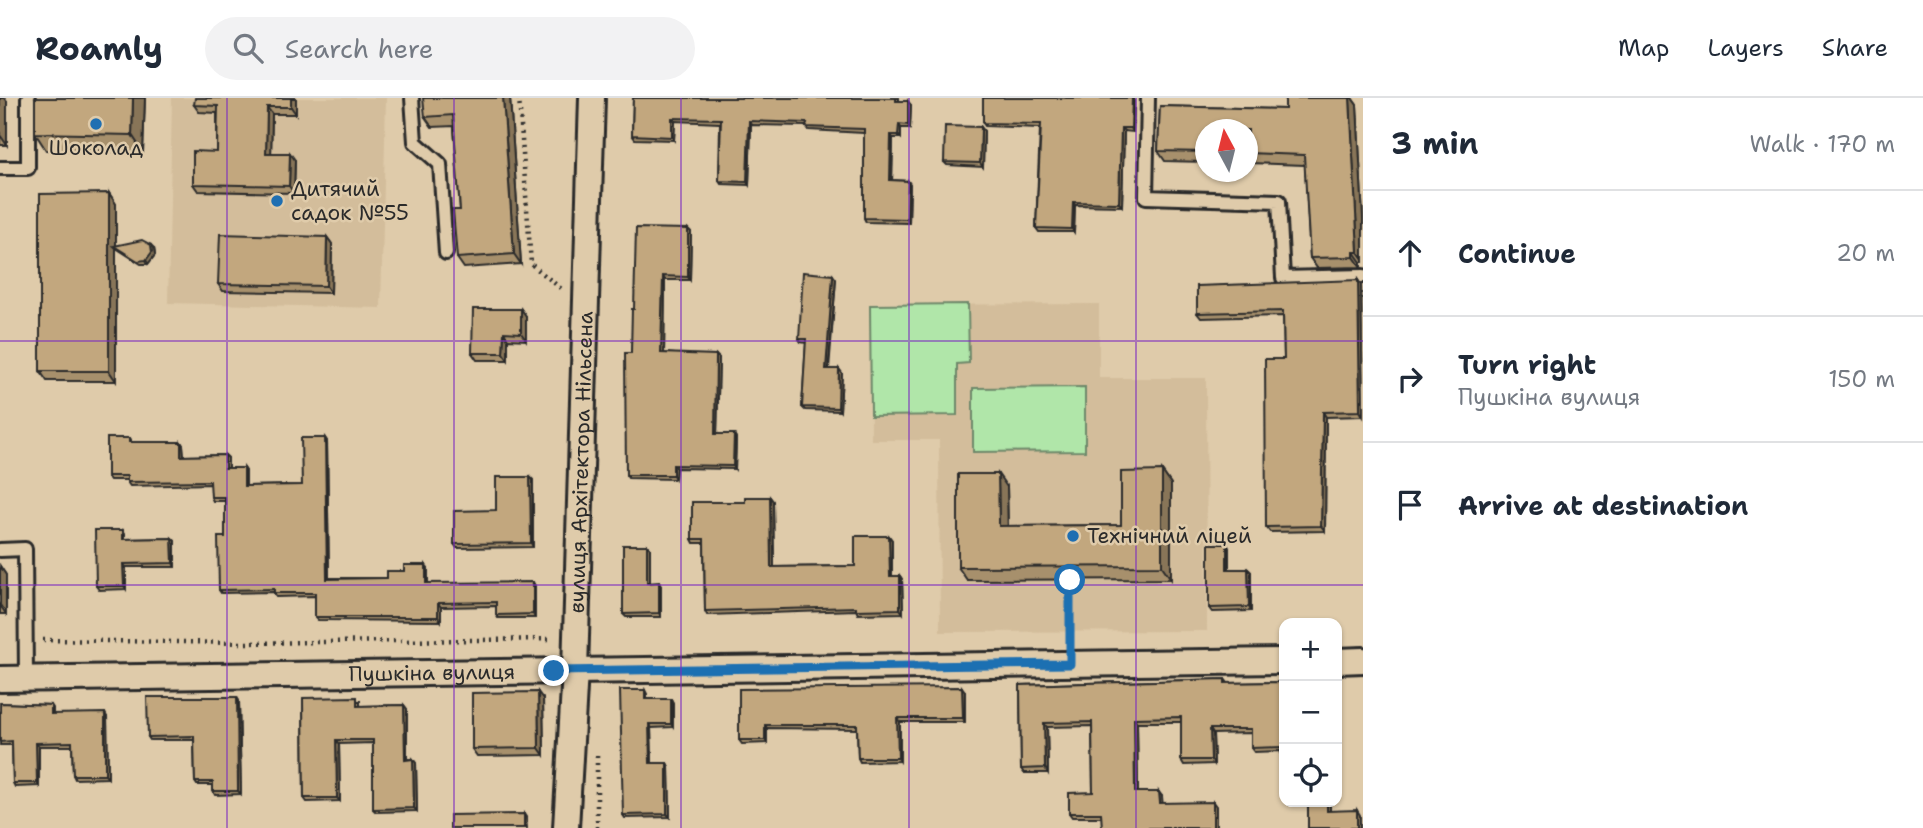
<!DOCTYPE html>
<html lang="en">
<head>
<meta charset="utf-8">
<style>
  :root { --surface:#fff; --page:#f2f2f3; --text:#1f2937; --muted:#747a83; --line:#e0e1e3 }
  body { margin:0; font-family:"Shantell Sans",sans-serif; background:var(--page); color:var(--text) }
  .controls { position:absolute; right:21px; bottom:21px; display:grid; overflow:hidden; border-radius:14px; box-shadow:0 2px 5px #0004 }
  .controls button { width:63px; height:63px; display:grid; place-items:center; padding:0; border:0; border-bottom:2px solid var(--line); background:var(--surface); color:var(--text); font:35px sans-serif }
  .compass { position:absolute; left:1195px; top:21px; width:63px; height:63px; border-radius:50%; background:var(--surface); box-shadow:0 2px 5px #0004; rotate:353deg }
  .stop { position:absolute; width:21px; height:21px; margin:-16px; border:5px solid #1f6fb2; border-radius:50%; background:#fff }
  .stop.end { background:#1f6fb2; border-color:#fff; box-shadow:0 2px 7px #0008 }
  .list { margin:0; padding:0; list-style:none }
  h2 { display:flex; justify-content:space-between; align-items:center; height:91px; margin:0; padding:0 28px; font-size:30px }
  h2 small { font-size:23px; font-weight:400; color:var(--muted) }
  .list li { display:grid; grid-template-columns:46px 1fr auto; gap:21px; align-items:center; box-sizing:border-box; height:126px; padding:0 28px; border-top:2px solid var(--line) }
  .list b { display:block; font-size:26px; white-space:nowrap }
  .list p { margin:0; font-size:23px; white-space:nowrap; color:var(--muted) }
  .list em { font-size:23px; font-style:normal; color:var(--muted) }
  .icon { flex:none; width:38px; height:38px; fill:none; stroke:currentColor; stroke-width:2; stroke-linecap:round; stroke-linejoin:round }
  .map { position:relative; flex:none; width:1363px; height:730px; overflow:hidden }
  header { display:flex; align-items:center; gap:42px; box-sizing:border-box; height:98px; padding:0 35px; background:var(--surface); border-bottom:2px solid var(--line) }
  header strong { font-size:33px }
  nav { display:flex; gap:38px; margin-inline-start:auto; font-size:24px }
  .search { width:490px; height:63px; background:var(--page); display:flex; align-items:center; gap:18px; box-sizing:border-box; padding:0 24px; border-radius:38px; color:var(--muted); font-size:26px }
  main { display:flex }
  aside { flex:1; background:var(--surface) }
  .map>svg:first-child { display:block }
  .built { fill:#d3bd9b }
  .green { fill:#b0e6a9; stroke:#6e886a; stroke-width:2 }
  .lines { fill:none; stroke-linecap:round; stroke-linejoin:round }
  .service-casing { stroke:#2b2b2b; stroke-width:18 }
  .minor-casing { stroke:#2b2b2b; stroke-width:30 }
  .path { stroke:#2b2b2b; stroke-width:4.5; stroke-dasharray:2 5; stroke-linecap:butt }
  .service { stroke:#dfcbaa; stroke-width:12 }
  .minor { stroke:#dfcbaa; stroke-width:24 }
  .wall { fill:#a7906c; stroke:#2b2b2b; stroke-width:2 }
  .shaded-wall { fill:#887558; stroke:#2b2b2b; stroke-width:2 }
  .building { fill:#c2a77e; stroke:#2b2b2b; stroke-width:2 }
  .route { stroke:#1f6fb2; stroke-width:9 }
  .grid { fill:none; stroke:#7b2cbf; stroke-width:2; stroke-opacity:0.55 }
  .poi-dot { fill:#1f6fb2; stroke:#dfcbaa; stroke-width:2.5 }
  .labels { text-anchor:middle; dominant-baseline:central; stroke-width:5; stroke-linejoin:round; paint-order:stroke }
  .poi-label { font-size:21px; fill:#2b2b2b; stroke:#dfcbaa; text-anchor:start }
  .street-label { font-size:21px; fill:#2b2b2b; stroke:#dfcbaa }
</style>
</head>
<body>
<header>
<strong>Roamly</strong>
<div class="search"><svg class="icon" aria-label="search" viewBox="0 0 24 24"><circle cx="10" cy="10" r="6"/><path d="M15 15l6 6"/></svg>Search here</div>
<nav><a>Map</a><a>Layers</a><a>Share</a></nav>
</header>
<main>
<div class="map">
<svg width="1363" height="730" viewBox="0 0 1363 730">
  <rect width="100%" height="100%" fill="#dfcbaa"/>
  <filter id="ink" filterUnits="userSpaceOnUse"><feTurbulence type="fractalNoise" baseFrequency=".0143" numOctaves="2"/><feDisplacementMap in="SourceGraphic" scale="14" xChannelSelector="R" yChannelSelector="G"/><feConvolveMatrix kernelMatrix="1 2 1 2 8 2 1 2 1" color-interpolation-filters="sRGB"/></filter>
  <g filter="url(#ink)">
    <!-- built -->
    <g class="built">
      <path d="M172,0h214l-5,210 -213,-5z"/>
      <path d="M1099,206v74h107l1,253 -267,1 -1,-192h-68l-1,-135z"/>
    </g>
    <!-- green -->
    <g class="green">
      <path d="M968,206l1,59 -12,1v51l-86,1 -1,-111z"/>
      <path d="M1085,289v64l-112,1v-64z"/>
    </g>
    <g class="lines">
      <!-- service casing -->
      <g class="service-casing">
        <g id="service">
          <path d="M412,0l3,44 25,22 6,89"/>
          <path d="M1148,0l-2,99 133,4 4,77 80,-2"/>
          <path d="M0,70h28v-70"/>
          <path d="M0,452l25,-1 1,129"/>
        </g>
      </g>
      <!-- minor casing -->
      <g class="minor-casing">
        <g id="minor">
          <path d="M1337,563l26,-1"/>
          <path id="s1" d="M0,581l1284,-18"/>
          <path id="s2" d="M566,730l9,-158 17,-572"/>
        </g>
      </g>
      <!-- path -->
      <g class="path">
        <path d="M519,0l12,166 33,27"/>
        <path d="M1070,482v62"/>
        <path d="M43,542l202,3 307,-4"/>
        <path d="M597,730v-77"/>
      </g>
      <!-- service -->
      <use href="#service" class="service"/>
      <!-- minor -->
      <use href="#minor" class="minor"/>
    </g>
    <!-- wall -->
    <g class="wall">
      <path d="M0,0l7,3v44h-7z"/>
      <path d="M35,0h110l-2,54 -97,-2 -11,-17z"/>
      <path d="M296,0v16h-24l-1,39 24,7 -1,33 -96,-2 -5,-7 24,-32v-39l-18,-1 -5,-7z"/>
      <path d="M510,0l11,166 -57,4 -7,-10 3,-48 -6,-84 -22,1 -7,-10z"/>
      <path d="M633,0h266v3l12,4 -1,23h-9v10h-8l-1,42 16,1 2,3 -1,39 -43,-1 -2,-4v-85l-55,-3 -3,-4 -55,-1 -2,60 -28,-1 -2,-3 1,-58 -45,-2 -1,19 -39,-1 -3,-4z"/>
      <path d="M1134,0l-1,34 -9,-1 -2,75 -47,-1 -1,27h-35l-3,-4 4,-100 -55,-2 -2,-3z"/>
      <path d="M1285,0h67l5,7 6,114v43h-2v5l-44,1 -7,-10 -5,-93 -57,-2v-33h-42v32l-41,-1 -7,-10 2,-45 125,3z"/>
      <path d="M981,29l3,4 -1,36 -36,-2 -3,-3z"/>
      <path d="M109,95l7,11v42l38,2 1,7 -7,9h-7l-25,-16v133h-69l-7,-10z"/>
      <path d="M688,131l3,3 -1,48h-25l-1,73 55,5 -2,76h17l2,4 -1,31 -59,-1 -1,11 -47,-1 -2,-3 5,-122 3,-44z"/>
      <path d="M327,139l5,7 -1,49 -108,-2 -5,-7z"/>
      <path d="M836,181l-7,90h10l3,4 -2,38 -35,-1 -3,-3 4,-64 -5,-1 -2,-3z"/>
      <path d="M1358,182l3,5 2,131 -37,1 -1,114 -55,1 -4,-5 18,-168 -1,-43 -82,2 -4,-5z"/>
      <path d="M521,211l5,7v24l-18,-1v21h-31l-5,-7z"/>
      <path d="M325,340l2,3 2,137h58l17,-7 24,-3v15l107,3v32h-37l-2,-3v-9l-55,1v14l-123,-1 -3,-3v-21l-39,1 -2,-5 -53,1 -2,-3 6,-53v-36h-12l-2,-4v-13l-81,2 -3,-4v-2h-17l-3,-4 24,-35v1h50l2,3 1,11 41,-1 3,3v10h16l2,3v15l56,-1z"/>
      <path d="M1162,373l9,13v95l-204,1 -9,-13 49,-80 1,39 113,-1z"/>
      <path d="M530,379l3,3v67l-76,1 -3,-4 42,-34z"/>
      <path d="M770,399l3,4 1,66 81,-1 34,-30 3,4v36h8l2,3 1,34 -45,1 -2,-4 -149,5 -2,-4 -1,-68h-10l-2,-4 53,-37z"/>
      <path d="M123,432l2,3v6l47,-1 3,3v26h-49v22l-27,1 -3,-4z"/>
      <path d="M1227,446l2,4v21h19l3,3v39l-39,1 -3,-4z"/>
      <path d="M650,450v35l11,3v31h-35l-3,-3z"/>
      <path d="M0,468l6,9v39h-6z"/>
      <path d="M1225,581l3,4 56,-1v101l-3,-4v-28l-27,1 -3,-4v-15l-38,1 1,30 -30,1 -3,-5v-38h-44l1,70 24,4v7l54,3 -115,11h-29l-3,-4 24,-21 -1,-66 -45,1 1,46h-24l-3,-4 -1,-84z"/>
      <path d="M739,591l226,2v31h-65v39l-40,1 -2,-4 -1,-29 -90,-1v15l-25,1 -3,-4z"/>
      <path d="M645,592l2,4v5h24l2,4v24l-22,1 1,35h15l2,4 1,50 -45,1 -2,-3z"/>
      <path d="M303,600l57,3v5l44,-1 3,4v50h6l3,4 1,48 -41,1 -3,-3v-66l-34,1 1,57 -33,1 -3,-4z"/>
      <path d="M543,601l1,56 -67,1 -5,-7z"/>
      <path d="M239,603l2,93 -26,1 -2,-4v-6h-16l-2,-3 -1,-42h-44l-2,-3z"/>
      <path d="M0,605l51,2 2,3v6l54,3 1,61 -33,1 -2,-4 -1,-29h-33v40l-24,1 -2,-4 -1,-38h-12z"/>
    </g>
    <!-- shaded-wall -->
    <g class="shaded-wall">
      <path d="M0,0h5l2,3v44l-7,-10z"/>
      <path d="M133,0h12l-2,54 -11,-17z"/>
      <path d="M291,0h5v16l-5,-7z"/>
      <path d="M503,0h7l11,166 -7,-10z"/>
      <path d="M1132,0h2l-1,34 -2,-4z"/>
      <path d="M1350,0h2l5,7 6,114v40l-5,-7z"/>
      <path d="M908,3l3,4 -1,23 -2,-3z"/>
      <path d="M267,9l5,7 -1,46 -5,-7z"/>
      <path d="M672,20l3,3 -1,19 -2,-3z"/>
      <path d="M749,23l2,4 -2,60 -2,-3z"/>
      <path d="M899,26l2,4v10l-3,-3z"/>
      <path d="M981,29l3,4 -1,36 -3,-4z"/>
      <path d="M1121,30l3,3 -2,75 -3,-3z"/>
      <path d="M891,37l2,3 -1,46 -2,-4z"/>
      <path d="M290,55l5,7 -1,33 -5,-7z"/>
      <path d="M908,83l2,3 -1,39 -2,-4z"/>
      <path d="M109,95l7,11v43l-2,-1 2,2v133l-7,-10z"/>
      <path d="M1073,104l2,3 -1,27 -2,-3z"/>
      <path d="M688,131l3,3 -1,48 -2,-3z"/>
      <path d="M327,139l5,7 -1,49 -5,-7z"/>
      <path d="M151,147l3,3 1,7 -7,9 -2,-4z"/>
      <path d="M1354,154l7,10v5l-7,-10z"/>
      <path d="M833,177l3,4 -8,93 -2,-3z"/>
      <path d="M663,178l2,4 -1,77 -3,-4z"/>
      <path d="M1358,182l3,5 2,131 -3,-5z"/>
      <path d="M521,211l5,7v24l-5,-7z"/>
      <path d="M504,234l4,7v21l-5,-7z"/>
      <path d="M716,257l3,3 -2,79 -2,-3z"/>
      <path d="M839,271l3,4 -2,38 -2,-3z"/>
      <path d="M1323,314l3,5 -1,114 -4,-5z"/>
      <path d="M734,336l2,4 -1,31 -2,-3z"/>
      <path d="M325,340l2,3 2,141 -2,-3z"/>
      <path d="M181,344l2,3 1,14 -3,-3z"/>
      <path d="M225,357l3,3v14l-3,-4z"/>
      <path d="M673,367l3,3 -1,11 -2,-4z"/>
      <path d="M244,370l2,3v18l-2,-3z"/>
      <path d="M1162,373l9,13v95l-9,-13z"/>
      <path d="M998,376l9,13 1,52 -9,-13z"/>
      <path d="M530,379l3,3v67l-2,-4z"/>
      <path d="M770,399l3,4 1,70 -3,-4z"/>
      <path d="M889,438l3,4v39l-2,-3z"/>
      <path d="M172,440l3,3v26l-2,-4z"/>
      <path d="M1227,446l2,4v24l-2,-3z"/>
      <path d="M647,447l3,3v38l-3,-3z"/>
      <path d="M123,466l3,3v22l-2,-3z"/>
      <path d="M426,467l2,3v19l-2,-4z"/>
      <path d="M0,468l6,9v39l-6,-9z"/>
      <path d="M1248,471l3,3v39l-2,-4z"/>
      <path d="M900,478l2,3 1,34 -3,-4z"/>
      <path d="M533,484l2,4v32l-2,-4z"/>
      <path d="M659,484l2,4v31l-2,-4z"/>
      <path d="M438,505l3,4v14l-3,-4z"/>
      <path d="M962,589l3,4v31l-2,-4z"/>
      <path d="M538,594l5,7 1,56 -5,-7z"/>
      <path d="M237,599l2,4 2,93 -3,-3z"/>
      <path d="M671,601l2,4v24l-2,-3z"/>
      <path d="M404,607l3,4v54l-2,-3z"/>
      <path d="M105,615l2,4 1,61 -3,-3z"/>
      <path d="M897,620l3,4v39l-2,-3z"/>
      <path d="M1134,620l3,4 1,74 -3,-4z"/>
      <path d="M1044,625l3,4 1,46 -3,-5z"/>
      <path d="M649,626l2,4 1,39 -2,-4z"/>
      <path d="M765,627l2,3v15l-2,-3z"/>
      <path d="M1210,631l3,5 1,30 -3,-4z"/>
      <path d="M336,642l3,4 1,57 -3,-3z"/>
      <path d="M36,645l3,3v40l-2,-3z"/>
      <path d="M413,661l3,4 1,48 -3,-3z"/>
      <path d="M667,665l2,4 1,50 -3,-3z"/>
      <path d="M1159,694l3,4 1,11 -3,-4z"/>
      <path d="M1213,704l3,4v22h-3z"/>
      <path d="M1327,704h3v13l-3,-4z"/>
      <path d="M1357,712l3,5v13h-3z"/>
      <path d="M524,716l2,3 1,11h-3z"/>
    </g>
    <!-- building -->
    <g class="building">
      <path d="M35,0h98l-1,37 -97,-2z"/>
      <path d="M195,0h96v9h-24l-1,46h24l-1,33 -96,-2v-33l24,1 1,-46 -24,-1z"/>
      <path d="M423,0h80l11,156 -57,4 -4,-48h7l-7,-95 -28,2z"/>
      <path d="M633,0h263v3h12v24l-9,-1 -1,11h-7l-1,45 18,1 -1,38 -43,-1v-89l-58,-2 1,-4 -58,-2 -2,61 -28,-1 2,-62 -49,-1v19l-40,-2z"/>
      <path d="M983,0h149l-1,30h-10l-2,75 -46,-1 -1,27 -36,-1 5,-104 -58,-1z"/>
      <path d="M1285,0h65l8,154h-4v5l-44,1 -6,-103 -56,-2v-23h-42v22l-48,-1 2,-45 125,3z"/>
      <path d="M945,28l36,1 -1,36 -36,-1z"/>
      <path d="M109,95v178h-69v-177z"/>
      <path d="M636,130l52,1v48l-25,-1 -2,77 55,2 -1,79h19l-1,32 -60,-1v10h-47l-1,-122h6l1,-44h2z"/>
      <path d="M220,136l107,3 -1,49 -108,-2z"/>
      <path d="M142,142l9,5 1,7 -6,8 -8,1 -24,-15z"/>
      <path d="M803,174l30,3 -7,94h13l-1,39 -36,-1 4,-68h-7z"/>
      <path d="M1358,182l2,131 -37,1 -2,114 -55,1 -1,-168h19l-1,-48 -86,2v-27z"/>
      <path d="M473,211h48v24l-17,-1 -1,21h-31z"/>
      <path d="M107,340h22v4h52v14l44,-1v13h19v18l58,-1 -1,-47h24l2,141 60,-1v-7h17v-6h22v18l107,-1v32l-37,1v-13l-58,1v14h-123v-24h-41v-4l-55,1 -1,-53h7v-40h-14l-1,-16 -83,1v-6h-20z"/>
      <path d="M1162,373v95l-204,1v-93h40l1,52 122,-1v-53z"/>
      <path d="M496,379h34l1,66 -77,1v-33l42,-1z"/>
      <path d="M745,399h25l1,70 84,-1v-30h34l1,40h10v33l-44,1v-3l-151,4 -1,-72h-12v-37h53z"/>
      <path d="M95,432h28v9l49,-1 1,25 -50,1 1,22h-28z"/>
      <path d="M1209,446h18v25h21l1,38 -40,1z"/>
      <path d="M623,447h24v38l12,-1v31l-36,1z"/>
      <path d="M1225,581v4l59,-1v97h-3v-32l-30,1v-19h-41l1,31h-30v-43l-47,1 1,74h24l1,11 53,-1v26h-111l-1,-15h-32v-20l24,-1 -1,-70 -48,1 1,45 -24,1 -1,-84z"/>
      <path d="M962,589l1,31h-66l1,40h-40l-1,-33h-92v15h-26v-51z"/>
      <path d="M620,592h25v9h26v25h-22l1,39h17v51l-44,1z"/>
      <path d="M538,594l1,56 -67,1v-56z"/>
      <path d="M147,599h90l1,94h-25v-9h-18l-1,-46 -46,1z"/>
      <path d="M357,599v9l47,-1 1,55 8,-1 1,49 -41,1v-69h-37l1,58h-33l-1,-100z"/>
      <path d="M0,605l51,2v9l54,-1v62h-32l-1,-33 -36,1 1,40h-24l-1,-42 -12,1z"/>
      <path d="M1308,704h19v9l30,-1v18h-49z"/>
      <path d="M524,716v14h-74v-13z"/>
    </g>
  </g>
  <g class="lines" filter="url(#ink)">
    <!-- route -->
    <path class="route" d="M554,573l516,-7v-84"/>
  </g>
  <!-- grid -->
  <path class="grid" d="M227,0v730M454,0v730M681,0v730M909,0v730M1136,0v730M0,243h1363M0,487h1363"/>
  <!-- markers -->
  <g class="poi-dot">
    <circle cx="96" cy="26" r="7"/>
    <circle cx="277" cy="103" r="7"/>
    <circle cx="1073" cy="438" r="7"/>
  </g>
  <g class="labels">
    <!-- poi labels -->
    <g class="poi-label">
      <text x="96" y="50" text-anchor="middle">Шоколад</text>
      <text x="291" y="91">Дитячий<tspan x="291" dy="24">садок №55</tspan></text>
      <text x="1087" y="438">Технічний ліцей</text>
    </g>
    <!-- street labels -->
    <g class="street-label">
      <text stroke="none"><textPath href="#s2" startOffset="366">вулиця Архітектора Нільсена</textPath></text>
      <text stroke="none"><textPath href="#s1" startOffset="432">Пушкіна вулиця</textPath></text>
    </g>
  </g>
</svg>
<div class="controls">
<button>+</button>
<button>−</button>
<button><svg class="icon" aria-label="locate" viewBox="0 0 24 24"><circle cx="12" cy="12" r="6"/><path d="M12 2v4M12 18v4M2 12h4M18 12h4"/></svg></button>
</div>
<svg class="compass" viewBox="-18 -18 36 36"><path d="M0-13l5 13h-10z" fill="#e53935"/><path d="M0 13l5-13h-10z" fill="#747a83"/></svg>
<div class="stop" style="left:1070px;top:482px"></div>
<div class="stop end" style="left:554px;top:573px"></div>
</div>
<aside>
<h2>3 min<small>Walk · 170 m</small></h2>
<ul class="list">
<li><svg class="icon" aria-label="ahead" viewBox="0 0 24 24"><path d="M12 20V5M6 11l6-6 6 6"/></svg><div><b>Continue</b></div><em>20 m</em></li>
<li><svg class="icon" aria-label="right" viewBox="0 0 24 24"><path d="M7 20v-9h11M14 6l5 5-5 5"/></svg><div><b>Turn right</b><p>Пушкіна вулиця</p></div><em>150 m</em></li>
<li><svg class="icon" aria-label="arrive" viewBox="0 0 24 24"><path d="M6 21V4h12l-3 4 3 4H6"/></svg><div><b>Arrive at destination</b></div></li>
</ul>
</aside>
</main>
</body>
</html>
